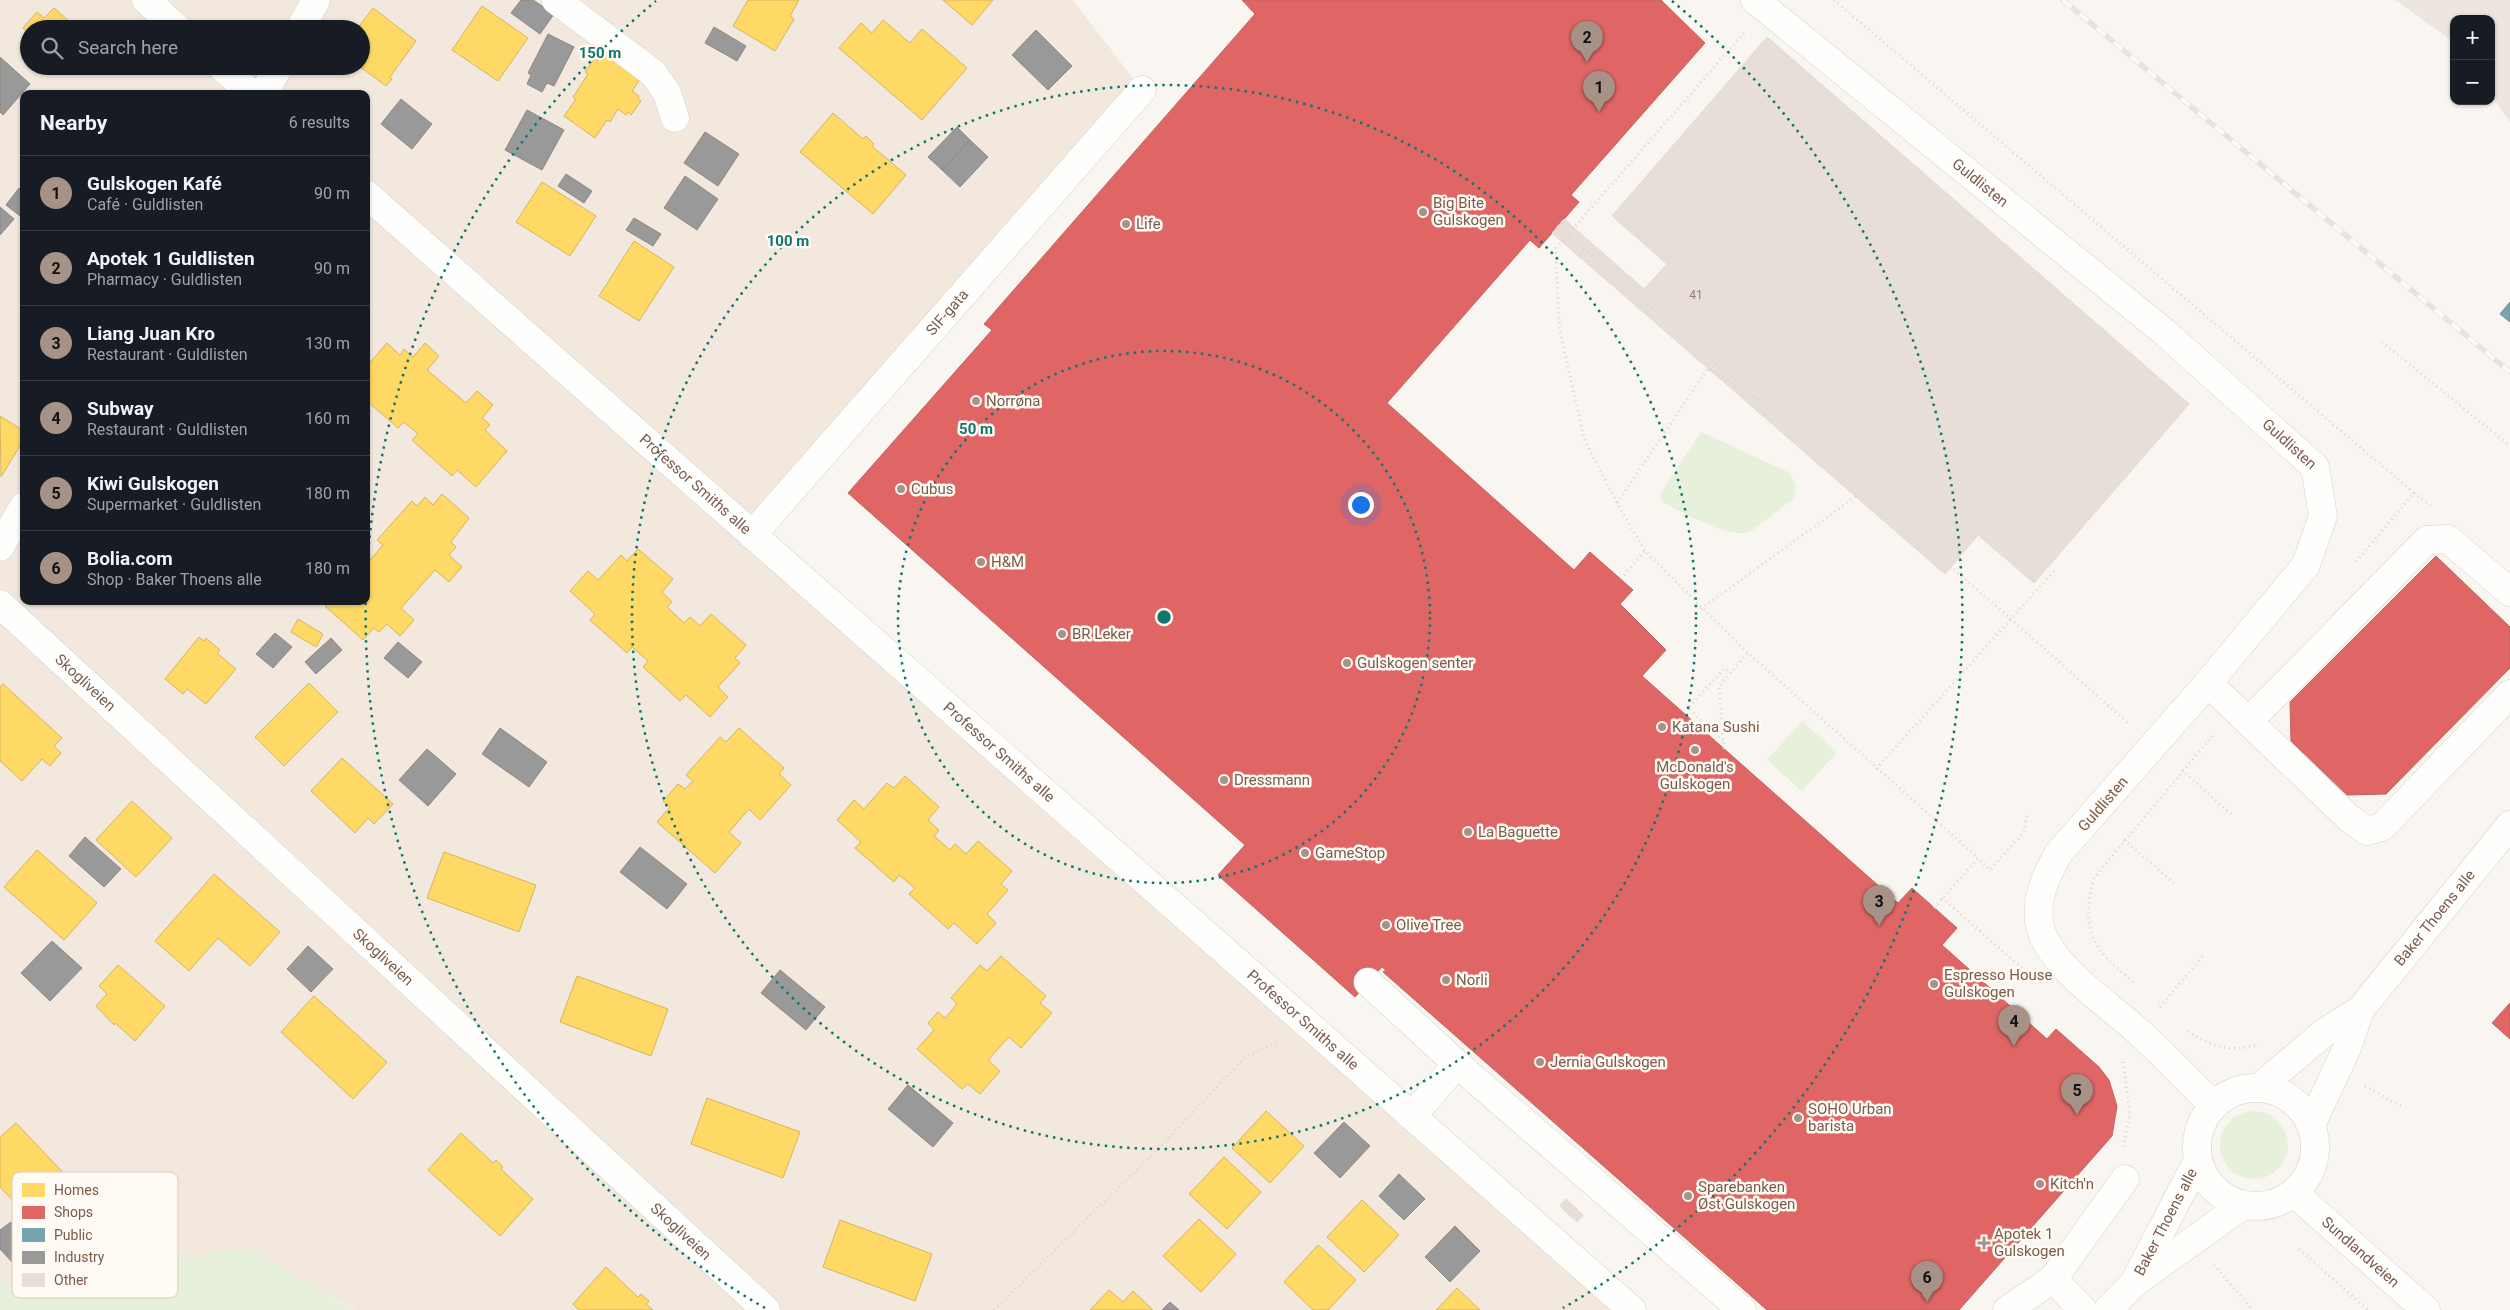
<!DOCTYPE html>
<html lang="en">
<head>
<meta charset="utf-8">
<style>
  :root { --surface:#171b24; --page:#242831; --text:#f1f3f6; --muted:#9ea1a6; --line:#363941; --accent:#a69286 }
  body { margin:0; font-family:Roboto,sans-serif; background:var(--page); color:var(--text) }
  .controls { position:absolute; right:15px; top:15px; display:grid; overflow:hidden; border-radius:10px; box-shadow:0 1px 4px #0004 }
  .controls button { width:45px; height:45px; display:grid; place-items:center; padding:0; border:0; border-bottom:1px solid var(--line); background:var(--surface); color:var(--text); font:25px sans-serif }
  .you { position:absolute; left:1360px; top:504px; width:18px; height:18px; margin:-12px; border:4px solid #fff; border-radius:50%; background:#1a73e8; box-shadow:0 0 0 8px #1a73e833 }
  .badge { display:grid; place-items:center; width:32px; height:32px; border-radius:50%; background:var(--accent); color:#111; font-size:16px; font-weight:700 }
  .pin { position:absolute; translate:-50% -41px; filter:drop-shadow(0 1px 2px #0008) }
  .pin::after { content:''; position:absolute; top:26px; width:18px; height:15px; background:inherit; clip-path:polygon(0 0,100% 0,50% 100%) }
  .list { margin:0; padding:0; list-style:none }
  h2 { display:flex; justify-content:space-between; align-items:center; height:65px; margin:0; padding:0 20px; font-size:21px }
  h2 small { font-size:16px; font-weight:400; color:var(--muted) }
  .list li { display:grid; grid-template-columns:32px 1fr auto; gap:15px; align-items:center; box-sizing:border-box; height:75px; padding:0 20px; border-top:1px solid var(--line) }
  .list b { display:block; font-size:19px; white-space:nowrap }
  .list p { margin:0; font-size:16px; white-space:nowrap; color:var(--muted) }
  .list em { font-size:16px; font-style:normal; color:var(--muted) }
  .icon { flex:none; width:28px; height:28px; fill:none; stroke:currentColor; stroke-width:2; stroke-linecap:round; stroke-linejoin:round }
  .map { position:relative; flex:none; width:2510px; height:1310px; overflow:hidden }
  .search { position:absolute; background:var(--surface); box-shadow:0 1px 4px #0004; left:20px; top:20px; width:350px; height:55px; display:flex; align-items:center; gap:12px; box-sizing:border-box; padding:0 18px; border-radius:28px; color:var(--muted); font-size:19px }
  .panel { position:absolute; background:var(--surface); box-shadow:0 1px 4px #0004; left:20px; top:90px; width:350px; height:515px; border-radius:10px }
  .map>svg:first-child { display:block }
  .residential { fill:#f2e8de; fill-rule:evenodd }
  .industrial { fill:#ede5e0 }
  .green { fill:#e7f0db }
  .homes { fill:#ffd966; stroke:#d7b45e }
  .shops { fill:#e06666; stroke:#c1635e }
  .public { fill:#76a5af; stroke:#778f92 }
  .industry { fill:#999; stroke:#908782 }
  .building { fill:#e6ded7; stroke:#e2d8d2 }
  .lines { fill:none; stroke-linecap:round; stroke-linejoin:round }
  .minor-casing { stroke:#d7d1cb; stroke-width:29 }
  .path { stroke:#dcd5d0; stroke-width:3; stroke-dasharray:1 4; stroke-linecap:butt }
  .minor { stroke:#fefefd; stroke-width:28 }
  .rail-casing { stroke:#e6e3e7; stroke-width:5.5 }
  .rail { stroke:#fffaf3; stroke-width:4; stroke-dasharray:11; stroke-linecap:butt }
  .ring { fill:none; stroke:#0f766e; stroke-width:2.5; stroke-dasharray:2.5 5 }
  .poi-dot { fill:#a69286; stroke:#fffaf3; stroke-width:2 }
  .labels { text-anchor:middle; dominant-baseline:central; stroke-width:5; stroke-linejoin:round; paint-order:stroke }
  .number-label { font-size:12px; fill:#977e72 }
  .street-label { font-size:15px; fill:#7a5c4d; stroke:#fffaf3 }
  .poi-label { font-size:15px; fill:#7a5c4d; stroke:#fffaf3; text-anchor:start }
  .key { fill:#fffaf3; stroke:#d7cbc1; stroke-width:1 }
  .key-label { font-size:14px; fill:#7a5c4d }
  .centre { fill:#0f766e; stroke:#fffaf3; stroke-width:2.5 }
  .ring-label { font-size:15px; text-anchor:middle; font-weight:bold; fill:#0f766e; stroke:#fffaf3; stroke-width:5; stroke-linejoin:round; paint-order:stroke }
</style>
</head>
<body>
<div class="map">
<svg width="2510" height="1310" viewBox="0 0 2510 1310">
  <rect width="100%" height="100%" fill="#f9f5f0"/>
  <!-- residential -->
  <path class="residential" d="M0,0h1073l69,90 -390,445 880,775h-1277l-107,-62 -248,36zM29,29h332v37h-332zM24,94h342v507h-342z"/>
  <!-- industrial -->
  <path class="industrial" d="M2395,0h115v122l-19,-27v-76h-37v23z"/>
  <!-- green -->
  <g class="green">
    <path d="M1701,432l89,41 6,13 -3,13 -43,33c-23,7 -65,-19 -88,-30l-2,-5 1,-4z"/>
    <path d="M1802,721l35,31 -35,39 -35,-31z"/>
    <circle cx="2254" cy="1145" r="34"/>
    <path d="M248,1248l106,62h-354v-26z"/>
  </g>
  <!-- homes -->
  <g class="homes">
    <path d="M748,0h51l-9,16 4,3 -19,32 -42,-25z"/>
    <path d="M943,0h50l-21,25z"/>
    <path d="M482,6l46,32 -30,43 -46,-31z"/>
    <path d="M54,8l24,21h-49v4l-6,-5 14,-16 7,6z"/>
    <path d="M373,8l43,33 -26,36 2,2 -6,7 -27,-20h2v-37h-4z"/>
    <path d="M883,20l27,23 12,-14 45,39 -45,52 -83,-72 22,-25 11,10z"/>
    <path d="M29,36v18l-9,-8z"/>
    <path d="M603,53l38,25 -9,13 7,5 -1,2 3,3 -10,14 -3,-3 -2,3 -8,-6 -8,13 -3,-2 -12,18 -31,-22 12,-17 -3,-2 15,-23 -3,-2 9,-13 4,2z"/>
    <path d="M43,66h18l-8,9z"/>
    <path d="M833,113l30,26 3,-3 8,8 -2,2 34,29 -33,39 -73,-62z"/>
    <path d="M542,182l54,34 -26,40 -54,-34z"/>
    <path d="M634,241l40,26 -35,54 -40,-25z"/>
    <path d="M387,343l13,12 4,-6 9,8 12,-14 14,13 -12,14 39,33 11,-12 16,14 -11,13 8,7 -5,5 22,21 -31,36 -19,-17 -5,6 -40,-36 6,-6 -14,-12 -6,6 -32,-28v-33z"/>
    <path d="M0,416l24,15v8l-23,38z"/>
    <path d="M442,494l27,24 -18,24 5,5 -7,8 13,12 -13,15 -14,-12 -34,38 13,12 -14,16 -13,-12 -8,8 -5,-4 -11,12 -38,-34 4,-5h37v-44l4,3 13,-15 -6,-5 35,-39 5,5 8,-9 8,8z"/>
    <path d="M638,549l35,30 -11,13 10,10 -5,5 17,16 6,-6 10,9 11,-12 35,31 -11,13 5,5 -22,24 10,10 -18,20 -24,-22 -6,6 -37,-34 5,-6 -16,-14 -5,6 -37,-33 5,-6 -25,-23 18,-20 10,9 23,-25 6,6z"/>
    <path d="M298,619l25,15 -7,13 -25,-15z"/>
    <path d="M199,637l5,4 2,-3 14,12 -3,3 19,16 -30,35 -19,-15 -4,5 -18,-15z"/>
    <path d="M309,683l29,29 -54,54 -29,-29z"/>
    <path d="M3,684l59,54 -8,8 7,7 -11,13 -8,-7 -20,22 -22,-20v-74z"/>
    <path d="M739,728l45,40 -5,6 12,11 -31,35 -11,-11 -20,23 12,11 -26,30 -58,-51 13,-15 -7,-6 15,-17 7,5 8,-8 -7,-6 34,-38 6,5z"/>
    <path d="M342,758l51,46 -19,20 -6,-6 -13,15 -44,-42z"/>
    <path d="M905,776l34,31 -11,13 11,10 -5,6 16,14 5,-6 11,10 12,-13 34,30 -11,13 7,6 -21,24 9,9 -19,21 -23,-21 -6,6 -39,-35 6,-6 -16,-13 -5,7 -39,-34 6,-6 -24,-22 17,-20 10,9 23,-26 7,5z"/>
    <path d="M132,801l40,37 -36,39 -40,-37z"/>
    <path d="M37,850l60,53 -33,37 -60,-53z"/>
    <path d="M444,852l92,33 -17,47 -92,-34z"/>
    <path d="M214,874l66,58 -30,34 -32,-28 -29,33 -34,-30z"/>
    <path d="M1001,956l45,40 -6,7 12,10 -31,35 -12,-11 -21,23 12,11 -20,23 -12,-10 -6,5 -45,-40 17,-19 -6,-7 10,-11 7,6 12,-14 -6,-6 29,-33 7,6z"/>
    <path d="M118,965l47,41 -30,35 -20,-18 -1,2 -18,-19 11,-12 -8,-8z"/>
    <path d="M577,976l91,33 -17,47 -91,-34z"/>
    <path d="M314,996l73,66 -34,37 -72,-67z"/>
    <path d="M707,1098l93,34 -17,46 -92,-34z"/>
    <path d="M1266,1111l38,35 -34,37 -38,-35z"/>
    <path d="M16,1123l55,58 -40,38 -31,-32v-50z"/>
    <path d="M461,1133l32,30 3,-3 7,7 -2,2 32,30 -33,37 -72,-66z"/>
    <path d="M1224,1157l37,35 -34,37 -38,-35z"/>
    <path d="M1362,1200l37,35 -35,37 -37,-35z"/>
    <path d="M1199,1219l37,35 -35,38 -38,-36z"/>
    <path d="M840,1220l92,34 -17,47 -92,-34z"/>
    <path d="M1318,1245l38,35 -28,30h-15l-29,-28z"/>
    <path d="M606,1267l32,30 3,-3 8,7 -3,3 7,6h-74l-6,-6z"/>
    <path d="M1457,1288l23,22h-44z"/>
    <path d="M1109,1290l14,12 10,-11 20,19h-63z"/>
  </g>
  <!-- shops -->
  <g class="shops">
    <path d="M1242,0h419l44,43 -134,152 8,7 -40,46 -9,-8 -143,163 187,167 16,-18 43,38 -13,14 46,46 -24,26 256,227 14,-15 45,40 -15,17 105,94 9,-10 43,38 10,13 8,26 -5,30 -153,174h-192l-384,-338 3,-2 -4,-3 -27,30 -134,-119 -3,-3 27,-30 -397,-352 144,-163 -8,-6 271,-310z"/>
    <path d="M2436,556l74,71v41l-124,126 -39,1 -56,-54 -1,-39z"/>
    <path d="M2510,1003v36l-18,-16z"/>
  </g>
  <!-- public -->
  <path class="public" d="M2510,302v20l-10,-8z"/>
  <!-- industry -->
  <g class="industry">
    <path d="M521,0h12l21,14 -14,20 -29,-21z"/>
    <path d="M714,27l32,19 -9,15 -32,-18z"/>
    <path d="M1036,30l36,36 -24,24 -36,-35z"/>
    <path d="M548,34l26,13 -20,39 -7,-3 -5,9 -15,-8 4,-9 -3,-2z"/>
    <path d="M0,57l30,27 -27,31 -3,-3z"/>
    <path d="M401,99l31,25 -20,25 -31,-25z"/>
    <path d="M527,110l37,20 -22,40 -37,-20z"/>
    <path d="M957,127l13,13 -28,30 -14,-13z"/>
    <path d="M705,132l34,22 -21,32 -34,-23z"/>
    <path d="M970,140l18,17 -28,30 -18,-17z"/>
    <path d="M566,174l26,17 -8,12 -26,-17z"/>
    <path d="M685,176l33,23 -21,31 -33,-22z"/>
    <path d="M19,188l5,4v27l-18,-14z"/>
    <path d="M0,207l14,12 -14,16z"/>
    <path d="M634,218l27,16 -8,12 -27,-16z"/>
    <path d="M275,633l17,14 -19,21 -17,-14z"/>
    <path d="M331,638l11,12 -26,24 -11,-12z"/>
    <path d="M398,642l24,20 -14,16 -24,-20z"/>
    <path d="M500,728l47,34 -18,25 -47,-33z"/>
    <path d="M427,749l29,25 -28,32 -29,-26z"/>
    <path d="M85,837l36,32 -17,18 -35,-31z"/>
    <path d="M640,847l47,37 -20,25 -47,-37z"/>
    <path d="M52,941l30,27 -32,33 -29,-28z"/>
    <path d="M308,946l25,23 -22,23 -24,-23z"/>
    <path d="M780,970l45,37 -19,23 -45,-37z"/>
    <path d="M908,1085l45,38 -20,24 -45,-38z"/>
    <path d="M1344,1122l26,24 -30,32 -26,-25z"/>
    <path d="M1399,1174l26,25 -21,21 -25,-24z"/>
    <path d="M11,1222l20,29 -18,12 -13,-14v-19z"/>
    <path d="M1455,1226l25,25 -30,31 -25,-25z"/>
    <path d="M1170,1302l9,8h-17z"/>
  </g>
  <!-- building -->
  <g class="building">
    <path d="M1767,37l422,367 -155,179 -56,-48 -33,39 -393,-341 12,-14 80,70 23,-25 -55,-48z"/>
    <path d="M1566,1199l17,16 -6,7 -17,-16z"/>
  </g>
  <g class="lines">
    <!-- minor casing -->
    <g class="minor-casing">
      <g id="minor">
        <path d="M146,0l32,29"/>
        <path d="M556,0l97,73 14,20 8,25"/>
        <path id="s1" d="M1755,0l408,331 152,136 8,49 -17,49 -98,118 -150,171c-12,22 -22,43 -19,68 7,43 71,83 101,111 25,23 49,48 73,72"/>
        <path d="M300,29l16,-29"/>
        <path d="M221,66l31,28"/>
        <path d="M263,94l16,-28"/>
        <path id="s2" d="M366,194l1266,1116"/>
        <path id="s3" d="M752,535l390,-445"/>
        <path d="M0,547l24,-41"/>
        <path id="s4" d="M0,604l766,706"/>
        <path d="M2208,683l142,136 17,12 15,-4 128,-133"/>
        <path d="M2250,720l177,-180 21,-1 62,53"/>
        <path d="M1368,982l89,82 -45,52"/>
        <path d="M1457,1064l285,246"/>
        <path id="s5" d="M2260,1087l65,-55 35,-22 150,-185"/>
        <circle cx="2256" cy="1147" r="59"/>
        <path d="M2311,1125l36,-77 13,-38"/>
        <path id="s6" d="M2294,1193l132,117"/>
        <path id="s7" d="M2137,1277l61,-117"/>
        <path d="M2007,1310l46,-31"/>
        <path d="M2083,1310l-30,-31 72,-100"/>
        <path d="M2108,1310l26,-27 109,-78"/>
      </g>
    </g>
    <!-- path -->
    <g class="path">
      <path d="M1834,0l580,493 -59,70"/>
      <path d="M1744,33l-188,215 3,78 25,113 33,64 28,48 103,102 230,205"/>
      <path d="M1557,226l454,393 119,106"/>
      <path d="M2382,342l128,104"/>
      <path d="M2414,493l17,13"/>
      <path d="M1617,503l91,-135 50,33"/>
      <path d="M1621,579l24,-28"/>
      <path d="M1701,609l162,-118"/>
      <path d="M1723,741l-35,-33 37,-40 6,5"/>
      <path d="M1724,749l-5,-63 29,-33"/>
      <path d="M1876,769l178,-198"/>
      <path d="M2182,770l51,46"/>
      <path d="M2124,840l50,43"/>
      <path d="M1942,898l82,72"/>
      <path d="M1934,908l44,-50 12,12 34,-38 3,-19"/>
      <path d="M2133,982c-10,-10 -26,-21 -34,-33 -14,-21 -12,-47 -5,-71l120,-144"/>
      <path d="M2160,1007l44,-52"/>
      <path d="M2188,1031c22,16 45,22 71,13"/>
      <path d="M2123,1062l7,52 -7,33"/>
      <path d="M2365,1086l36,20"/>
      <path d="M2299,1249l69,61"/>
      <path d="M2214,1265l39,45"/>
      <path d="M994,1310l170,-167 80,-85 34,-16"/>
    </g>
    <!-- minor -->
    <use href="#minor" class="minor"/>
    <!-- rail casing -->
    <g class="rail-casing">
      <path id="rail" d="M2063,0l447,372"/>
    </g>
    <!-- rail -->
    <use href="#rail" class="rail"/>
  </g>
  <!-- distance rings -->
  <g class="ring">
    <circle cx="1164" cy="617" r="266"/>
    <circle cx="1164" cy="617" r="532"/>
    <path d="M765 1308A798 798 0 0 1 656 1M1672 1A798 798 0 0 1 1563 1308"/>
  </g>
  <!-- markers -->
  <g class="poi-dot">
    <circle cx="1423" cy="212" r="5"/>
    <circle cx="1126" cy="224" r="5"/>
    <circle cx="976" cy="401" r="5"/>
    <circle cx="901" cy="489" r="5"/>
    <circle cx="981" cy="562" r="5"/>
    <circle cx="1062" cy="634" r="5"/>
    <circle cx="1347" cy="663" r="5"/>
    <circle cx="1662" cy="727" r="5"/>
    <circle cx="1695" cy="750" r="5"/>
    <circle cx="1224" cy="780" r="5"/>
    <circle cx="1468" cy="832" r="5"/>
    <circle cx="1305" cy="853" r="5"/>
    <circle cx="1386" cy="925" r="5"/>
    <circle cx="1446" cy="980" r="5"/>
    <circle cx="1934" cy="984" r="5"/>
    <circle cx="1540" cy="1062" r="5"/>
    <circle cx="1798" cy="1118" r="5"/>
    <circle cx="2040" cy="1184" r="5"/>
    <circle cx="1688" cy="1196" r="5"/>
    <path d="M1981.5 1235.5h5v5h5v5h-5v5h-5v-5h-5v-5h5z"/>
  </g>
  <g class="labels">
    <!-- number labels -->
    <g class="number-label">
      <text x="1696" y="295">41</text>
    </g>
    <!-- street labels -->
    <g class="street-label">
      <text stroke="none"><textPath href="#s1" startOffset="290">Guldlisten</textPath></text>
      <text stroke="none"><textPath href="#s3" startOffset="296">SIF-gata</textPath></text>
      <text stroke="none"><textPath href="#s1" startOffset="695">Guldlisten</textPath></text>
      <text stroke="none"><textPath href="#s2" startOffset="439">Professor Smiths alle</textPath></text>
      <text stroke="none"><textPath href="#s4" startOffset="116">Skogliveien</textPath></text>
      <text stroke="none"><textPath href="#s2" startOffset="844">Professor Smiths alle</textPath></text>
      <text transform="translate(2103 804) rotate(-49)">Guldlisten</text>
      <text stroke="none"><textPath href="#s5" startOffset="245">Baker Thoens alle</textPath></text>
      <text stroke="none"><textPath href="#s4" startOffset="521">Skogliveien</textPath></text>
      <text stroke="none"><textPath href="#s2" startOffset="1249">Professor Smiths alle</textPath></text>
      <text stroke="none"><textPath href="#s7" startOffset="62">Baker Thoens alle</textPath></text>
      <text stroke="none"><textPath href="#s4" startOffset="926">Skogliveien</textPath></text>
      <text stroke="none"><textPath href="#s6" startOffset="89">Sundlandveien</textPath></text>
    </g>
    <!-- poi labels -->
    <g class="poi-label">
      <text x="1433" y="203">Big Bite<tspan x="1433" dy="17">Gulskogen</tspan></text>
      <text x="1136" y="224">Life</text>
      <text x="986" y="401">Norrøna</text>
      <text x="911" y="489">Cubus</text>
      <text x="991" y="562">H&amp;M</text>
      <text x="1072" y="634">BR Leker</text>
      <text x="1357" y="663">Gulskogen senter</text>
      <text x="1672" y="727">Katana Sushi</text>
      <text x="1695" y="767" text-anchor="middle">McDonald's<tspan x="1695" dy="17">Gulskogen</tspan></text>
      <text x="1234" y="780">Dressmann</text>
      <text x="1478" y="832">La Baguette</text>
      <text x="1315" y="853">GameStop</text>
      <text x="1396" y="925">Olive Tree</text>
      <text x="1944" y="975">Espresso House<tspan x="1944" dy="17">Gulskogen</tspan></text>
      <text x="1456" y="980">Norli</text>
      <text x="1550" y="1062">Jernia Gulskogen</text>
      <text x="1808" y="1109">SOHO Urban<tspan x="1808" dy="17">barista</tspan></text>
      <text x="2050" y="1184">Kitch'n</text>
      <text x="1698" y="1187">Sparebanken<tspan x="1698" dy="17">Øst Gulskogen</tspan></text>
      <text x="1994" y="1234">Apotek 1<tspan x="1994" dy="17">Gulskogen</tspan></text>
    </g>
  </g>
  <!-- legend -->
  <rect x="12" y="1172" width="166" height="126" rx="8" class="key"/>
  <rect x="22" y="1183" width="23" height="14" fill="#ffd966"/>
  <rect x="22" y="1206" width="23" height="13" fill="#e06666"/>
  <rect x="22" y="1228" width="23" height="14" fill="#76a5af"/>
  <rect x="22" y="1251" width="23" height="13" fill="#999"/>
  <rect x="22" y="1273" width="23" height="14" fill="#e6ded7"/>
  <g class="key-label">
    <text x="54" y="1195">Homes</text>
    <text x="54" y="1217">Shops</text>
    <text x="54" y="1240">Public</text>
    <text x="54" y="1262">Industry</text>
    <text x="54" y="1285">Other</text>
  </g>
  <circle cx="1164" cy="617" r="8" class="centre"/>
  <g class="ring-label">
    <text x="600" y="58">150 m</text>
    <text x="788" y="246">100 m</text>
    <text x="976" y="434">50 m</text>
  </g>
</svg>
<div class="controls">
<button>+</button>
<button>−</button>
</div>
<div class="you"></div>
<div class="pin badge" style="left:1599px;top:112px">1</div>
<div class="pin badge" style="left:1587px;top:62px">2</div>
<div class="pin badge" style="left:1879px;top:926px">3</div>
<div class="pin badge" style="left:2014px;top:1046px">4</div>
<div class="pin badge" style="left:2077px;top:1115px">5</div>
<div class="pin badge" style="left:1927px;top:1302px">6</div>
<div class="search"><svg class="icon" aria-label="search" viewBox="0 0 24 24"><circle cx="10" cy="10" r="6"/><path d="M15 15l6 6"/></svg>Search here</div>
<section class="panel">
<h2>Nearby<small>6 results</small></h2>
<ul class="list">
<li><span class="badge">1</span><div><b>Gulskogen Kafé</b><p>Café · Guldlisten</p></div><em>90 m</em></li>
<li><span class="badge">2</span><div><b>Apotek 1 Guldlisten</b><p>Pharmacy · Guldlisten</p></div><em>90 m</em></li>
<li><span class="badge">3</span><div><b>Liang Juan Kro</b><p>Restaurant · Guldlisten</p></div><em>130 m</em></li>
<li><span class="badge">4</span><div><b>Subway</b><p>Restaurant · Guldlisten</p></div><em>160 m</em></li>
<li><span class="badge">5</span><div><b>Kiwi Gulskogen</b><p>Supermarket · Guldlisten</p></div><em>180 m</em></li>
<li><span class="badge">6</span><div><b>Bolia.com</b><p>Shop · Baker Thoens alle</p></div><em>180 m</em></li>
</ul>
</section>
</div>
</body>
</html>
